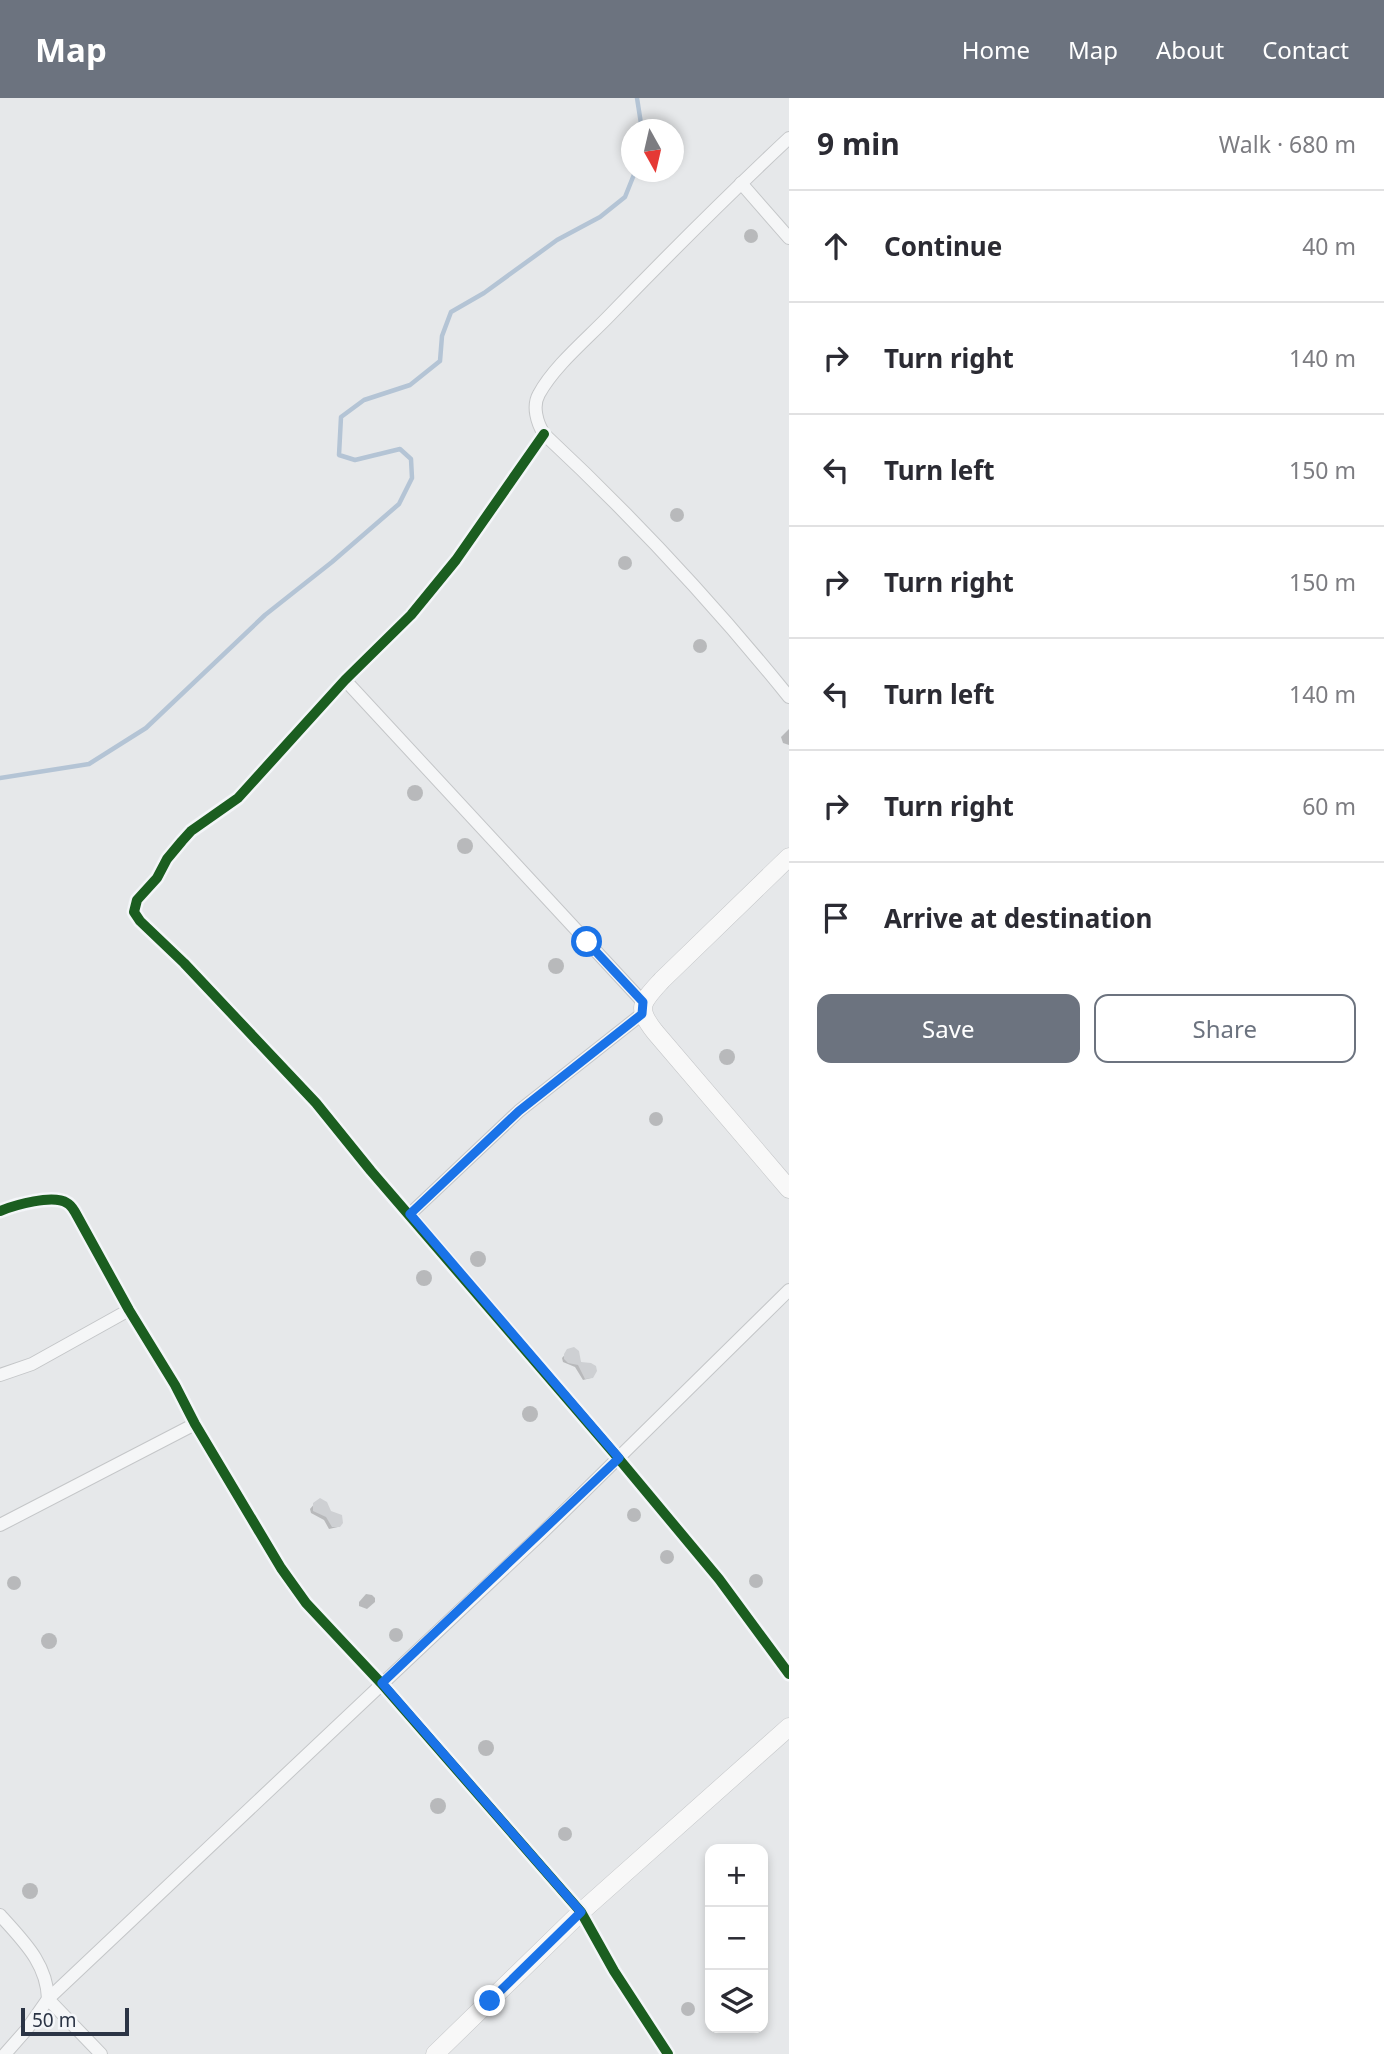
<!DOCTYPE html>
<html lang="en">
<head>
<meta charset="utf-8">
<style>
  :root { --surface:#fff; --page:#f7f7f7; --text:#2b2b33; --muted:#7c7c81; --line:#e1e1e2; --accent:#6c737f }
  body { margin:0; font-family:"Noto Sans",sans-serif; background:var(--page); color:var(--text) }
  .controls { position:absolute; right:21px; bottom:21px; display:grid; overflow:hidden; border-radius:14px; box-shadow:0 4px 10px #0003 }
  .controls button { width:63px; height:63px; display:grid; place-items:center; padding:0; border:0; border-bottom:2px solid var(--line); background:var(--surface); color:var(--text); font:35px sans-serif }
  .compass { position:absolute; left:621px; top:21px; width:63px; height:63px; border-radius:50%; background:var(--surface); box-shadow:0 4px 10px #0003; rotate:172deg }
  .scale { position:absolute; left:21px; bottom:18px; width:108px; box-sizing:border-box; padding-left:7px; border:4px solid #2b3445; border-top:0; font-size:19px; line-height:24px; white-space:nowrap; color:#2b3445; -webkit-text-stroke:5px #f4f6f9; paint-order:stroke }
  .stop { position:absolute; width:21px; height:21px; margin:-16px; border:5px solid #1a73e8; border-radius:50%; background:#fff }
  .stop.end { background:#1a73e8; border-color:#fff; box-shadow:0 2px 7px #0008 }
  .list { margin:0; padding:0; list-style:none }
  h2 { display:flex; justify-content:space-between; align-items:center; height:91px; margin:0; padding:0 28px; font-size:30px }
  h2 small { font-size:23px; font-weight:400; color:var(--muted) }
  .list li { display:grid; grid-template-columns:46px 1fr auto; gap:21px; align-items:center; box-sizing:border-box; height:112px; padding:0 28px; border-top:2px solid var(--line) }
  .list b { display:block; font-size:26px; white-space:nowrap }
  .list em { font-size:23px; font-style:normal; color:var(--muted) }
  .actions { display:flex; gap:14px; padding:21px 28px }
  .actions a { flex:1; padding:16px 0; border:2px solid var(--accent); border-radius:14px; text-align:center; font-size:24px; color:var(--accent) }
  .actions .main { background:var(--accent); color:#fff }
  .icon { flex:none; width:38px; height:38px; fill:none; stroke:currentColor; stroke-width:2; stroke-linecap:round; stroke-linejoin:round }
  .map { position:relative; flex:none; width:789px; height:1956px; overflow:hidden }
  header { display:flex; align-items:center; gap:42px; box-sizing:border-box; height:98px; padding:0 35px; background:var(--accent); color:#fff }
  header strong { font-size:33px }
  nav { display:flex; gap:38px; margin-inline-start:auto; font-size:24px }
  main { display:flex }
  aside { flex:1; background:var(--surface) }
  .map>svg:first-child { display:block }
  .shadow { fill:#0003 }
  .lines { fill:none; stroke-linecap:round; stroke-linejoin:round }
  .stream { stroke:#b4c4d5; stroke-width:4.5 }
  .building { fill:#ced0d3 }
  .street-casing { stroke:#c4c6c8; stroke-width:14 }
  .secondary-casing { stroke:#c4c6c8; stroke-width:19 }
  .street { stroke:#f5f6f7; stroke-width:12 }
  .secondary { stroke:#f8f8f8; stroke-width:18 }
  .cycleway-casing { stroke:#f4f6f9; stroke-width:15 }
  .cycleway { stroke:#1b5e20; stroke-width:10 }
  .route { stroke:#1a73e8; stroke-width:9 }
</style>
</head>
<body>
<header>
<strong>Map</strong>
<nav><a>Home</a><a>Map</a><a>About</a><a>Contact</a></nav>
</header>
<main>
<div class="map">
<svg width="789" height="1956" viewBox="0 0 789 1956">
  <rect width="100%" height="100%" fill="#e6e8ea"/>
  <!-- shadow -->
  <g class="shadow">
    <circle cx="751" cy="138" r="7"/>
    <circle cx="677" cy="417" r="7"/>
    <circle cx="625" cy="465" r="7"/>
    <circle cx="700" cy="548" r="7"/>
    <path d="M789,631v16l-6,-2 -2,-6z"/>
    <circle cx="415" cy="695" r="8"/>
    <circle cx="465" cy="748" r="8"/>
    <circle cx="556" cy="868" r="8"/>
    <circle cx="727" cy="959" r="8"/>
    <circle cx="656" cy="1021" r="7"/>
    <circle cx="478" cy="1161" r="8"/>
    <circle cx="424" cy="1180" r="8"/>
    <path d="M569,1252l25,25 -3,3 -8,2 -8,-13 -12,-5 -1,-4z"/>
    <circle cx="530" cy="1316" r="8"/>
    <path d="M316,1404l22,25 -9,2 -5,-9 -13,-7 -1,-4z"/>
    <circle cx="634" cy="1417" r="7"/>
    <circle cx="667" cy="1459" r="7"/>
    <circle cx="756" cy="1483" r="7"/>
    <circle cx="14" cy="1485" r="7"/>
    <path d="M366,1496l6,1 3,3v4l-8,7 -8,-3v-4z"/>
    <circle cx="396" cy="1537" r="7"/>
    <circle cx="49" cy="1543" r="8"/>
    <circle cx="486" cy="1650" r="8"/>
    <circle cx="438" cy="1708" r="8"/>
    <circle cx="565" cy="1736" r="7"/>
    <circle cx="30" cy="1793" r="8"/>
    <circle cx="688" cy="1911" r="7"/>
  </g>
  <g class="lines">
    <!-- stream -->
    <g class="stream">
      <path d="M637,0l5,32"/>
      <path d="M0,680l89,-14 57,-36 119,-113 67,-53 67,-58 13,-26 -1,-19 -11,-10 -45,11 -16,-5 2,-38 23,-17 46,-15 30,-24 2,-25 9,-24 33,-19 73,-53 43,-23 25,-20 10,-25"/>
    </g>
  </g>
  <!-- building -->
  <g class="building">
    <path d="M574,1249l5,4 2,11 10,1 5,3 1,5 -4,7 -8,1 -7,-14 -10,-2 -4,-4v-5l3,-5z"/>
    <path d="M320,1400l7,4 4,9 11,4 1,8 -3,4h-8l-6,-10 -13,-6v-8z"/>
  </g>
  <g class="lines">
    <!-- street casing -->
    <g class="street-casing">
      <g id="street">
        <path d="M789,40c-62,58 -120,116 -179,177 -22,23 -56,51 -71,79 -7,12 -2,29 5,40 88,82 170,170 245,263"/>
        <path d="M741,85l48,55"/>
        <path d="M544,336l-88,126 -45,55 -66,65 -107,118 -47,33 -9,10 -15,18 -10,19 -20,22 -3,12 6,9 44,42 132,140 55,68 248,288 100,120 70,95"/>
        <path d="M345,582l298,322"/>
        <path d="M0,1113c15,-6 53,-17 67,-8 4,2 6,6 8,9l54,98 46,75 20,39 86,144 25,35 75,80 200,229 33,59 54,83"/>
        <path d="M410,1116l109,-103 123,-97"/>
        <path d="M0,1277l32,-11 97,-54"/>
        <path d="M0,1427l195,-101"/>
        <path d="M0,1817c23,26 47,48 48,84l53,55"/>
        <path d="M5,1956l22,-25 21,-30 492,-464 249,-245"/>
      </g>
    </g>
    <!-- secondary casing -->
    <g class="secondary-casing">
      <g id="secondary">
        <path d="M789,759l-127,123c-20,22 -27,27 -7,52l134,157"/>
        <path d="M435,1956l146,-142 208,-185"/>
      </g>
    </g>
    <!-- street -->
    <use href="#street" class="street"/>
    <!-- secondary -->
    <use href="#secondary" class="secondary"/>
    <!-- cycleway casing -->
    <g class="cycleway-casing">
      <g id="cycleway">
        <path d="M544,336l-88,126 -45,55 -66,65 -107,118 -47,33 -9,10 -15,18 -10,19 -20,22 -3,12 6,9 44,42 132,140 55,68 248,288 100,120 70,95"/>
        <path d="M0,1113c15,-6 53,-17 67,-8 4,2 6,6 8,9l54,98 46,75 20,39 86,144 25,35 75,80 200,229 33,59 54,83"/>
      </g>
    </g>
    <!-- cycleway -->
    <use href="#cycleway" class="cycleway"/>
  </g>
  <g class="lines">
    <!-- route -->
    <path class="route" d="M490,1903l91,-89 -199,-229 237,-225 -209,-244 109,-103 123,-97 1,-12 -56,-60"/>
  </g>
</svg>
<div class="controls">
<button>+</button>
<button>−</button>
<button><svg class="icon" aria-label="layers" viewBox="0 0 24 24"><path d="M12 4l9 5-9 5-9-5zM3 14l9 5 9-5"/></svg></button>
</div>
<svg class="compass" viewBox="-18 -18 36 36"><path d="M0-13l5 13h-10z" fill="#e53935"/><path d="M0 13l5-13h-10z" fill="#7c7c81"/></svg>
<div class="scale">50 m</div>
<div class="stop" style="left:587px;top:844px"></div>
<div class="stop end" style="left:490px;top:1903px"></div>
</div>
<aside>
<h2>9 min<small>Walk · 680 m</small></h2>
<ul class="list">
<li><svg class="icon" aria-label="ahead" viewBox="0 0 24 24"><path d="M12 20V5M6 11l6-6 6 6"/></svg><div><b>Continue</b></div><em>40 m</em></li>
<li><svg class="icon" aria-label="right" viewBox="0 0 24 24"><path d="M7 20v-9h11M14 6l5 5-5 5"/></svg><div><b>Turn right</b></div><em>140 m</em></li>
<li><svg class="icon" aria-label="left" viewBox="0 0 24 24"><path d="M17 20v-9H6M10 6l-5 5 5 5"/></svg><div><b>Turn left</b></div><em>150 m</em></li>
<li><svg class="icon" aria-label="right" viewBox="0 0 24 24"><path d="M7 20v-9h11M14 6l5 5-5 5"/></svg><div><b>Turn right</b></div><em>150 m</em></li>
<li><svg class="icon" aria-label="left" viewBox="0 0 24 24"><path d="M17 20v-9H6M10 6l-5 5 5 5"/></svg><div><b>Turn left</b></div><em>140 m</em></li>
<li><svg class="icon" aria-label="right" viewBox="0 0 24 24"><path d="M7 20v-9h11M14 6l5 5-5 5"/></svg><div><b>Turn right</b></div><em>60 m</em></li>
<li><svg class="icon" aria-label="arrive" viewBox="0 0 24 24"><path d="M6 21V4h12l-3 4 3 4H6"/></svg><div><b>Arrive at destination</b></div></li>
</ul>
<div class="actions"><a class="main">Save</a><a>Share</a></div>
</aside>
</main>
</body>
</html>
